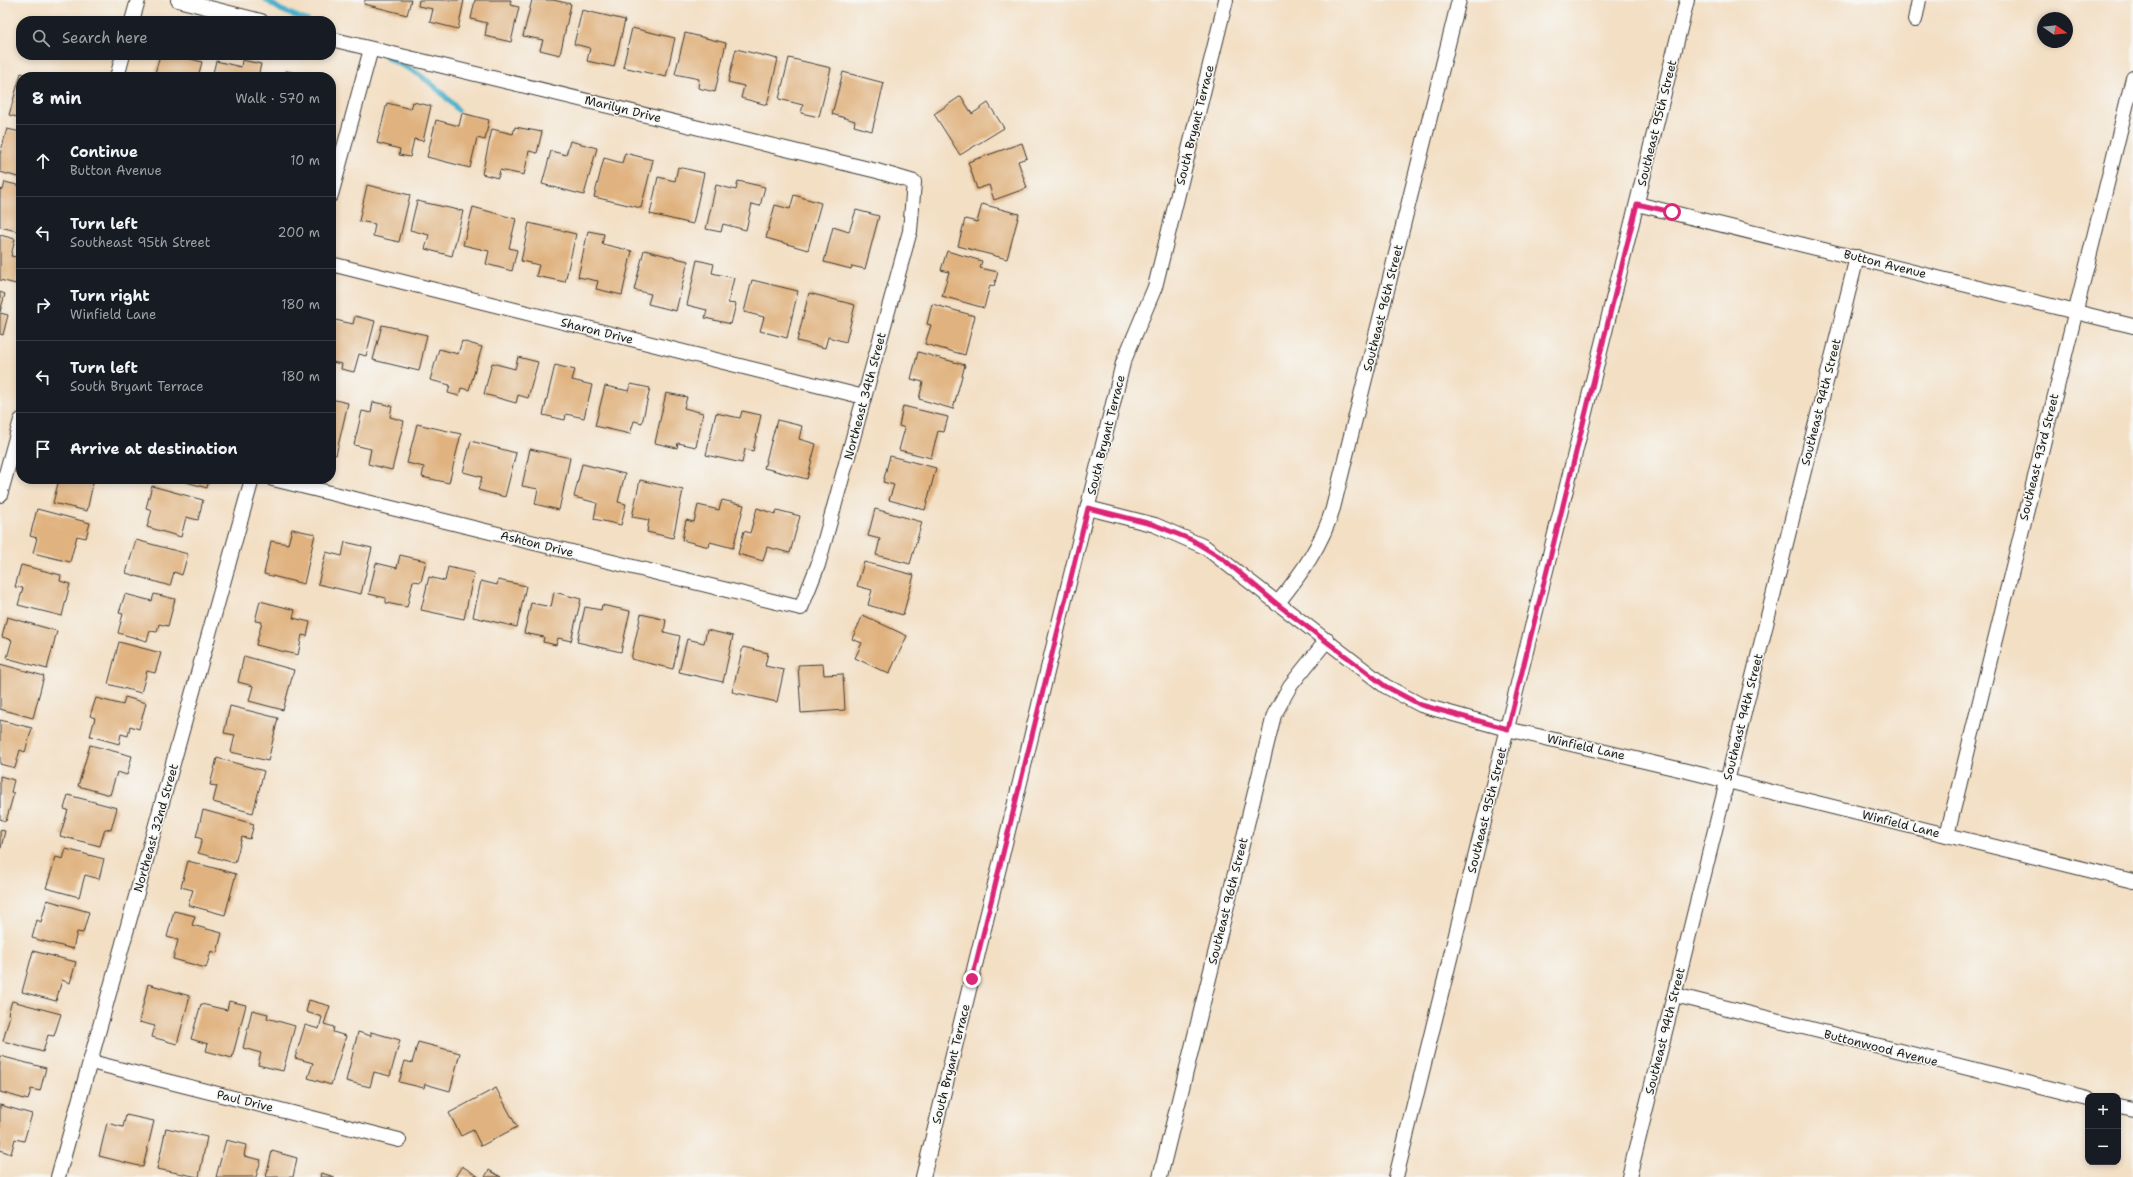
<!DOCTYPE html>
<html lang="en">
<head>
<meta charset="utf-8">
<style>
  :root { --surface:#171b24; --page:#20242c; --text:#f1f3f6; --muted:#9ea1a6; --line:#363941 }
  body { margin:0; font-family:"Shantell Sans",sans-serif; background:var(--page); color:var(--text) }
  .controls { position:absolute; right:12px; bottom:12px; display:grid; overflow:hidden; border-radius:8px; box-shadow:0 2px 6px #0003 }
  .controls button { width:36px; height:36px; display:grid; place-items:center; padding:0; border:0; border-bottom:1px solid var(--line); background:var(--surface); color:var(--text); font:20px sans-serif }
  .compass { position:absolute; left:2037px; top:12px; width:36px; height:36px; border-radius:50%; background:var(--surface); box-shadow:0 2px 6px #0003; rotate:104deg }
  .stop { position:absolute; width:12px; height:12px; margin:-9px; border:3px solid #db2777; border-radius:50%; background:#fff }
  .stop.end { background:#db2777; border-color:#fff; box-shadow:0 1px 4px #0008 }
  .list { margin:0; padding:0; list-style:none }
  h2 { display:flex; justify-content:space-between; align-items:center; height:52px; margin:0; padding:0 16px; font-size:17px }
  h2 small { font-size:13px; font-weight:400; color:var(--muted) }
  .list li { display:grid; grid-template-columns:26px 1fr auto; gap:12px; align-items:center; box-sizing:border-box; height:72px; padding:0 16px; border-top:1px solid var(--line) }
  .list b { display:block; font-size:15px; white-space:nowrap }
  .list p { margin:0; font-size:13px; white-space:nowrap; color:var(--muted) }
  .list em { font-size:13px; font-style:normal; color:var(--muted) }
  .icon { flex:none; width:22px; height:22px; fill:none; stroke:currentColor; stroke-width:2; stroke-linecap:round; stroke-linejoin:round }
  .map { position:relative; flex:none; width:2133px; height:1177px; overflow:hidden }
  .search { position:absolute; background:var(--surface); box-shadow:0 2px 6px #0003; left:16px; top:16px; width:320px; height:44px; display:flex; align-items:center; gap:10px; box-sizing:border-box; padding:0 14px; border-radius:16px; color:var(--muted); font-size:15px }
  .panel { position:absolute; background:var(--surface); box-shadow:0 2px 6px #0003; left:16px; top:72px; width:320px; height:412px; border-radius:16px }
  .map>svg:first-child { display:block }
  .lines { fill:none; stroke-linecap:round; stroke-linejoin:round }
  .stream { stroke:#4cb0cb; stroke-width:5.5 }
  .building { fill:#e0b27f }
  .minor-casing { stroke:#3c3935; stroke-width:16 }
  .minor { stroke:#fff; stroke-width:14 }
  .route { stroke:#db2777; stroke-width:5 }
  .labels { text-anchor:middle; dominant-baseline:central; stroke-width:3; stroke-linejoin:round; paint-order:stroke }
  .street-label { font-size:12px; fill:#1c1c1c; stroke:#f6f6f2 }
</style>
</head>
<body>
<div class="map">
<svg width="2133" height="1177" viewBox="0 0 2133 1177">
  <rect width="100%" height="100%" fill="#f6f6f2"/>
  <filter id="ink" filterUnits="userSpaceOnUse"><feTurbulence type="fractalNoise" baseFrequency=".025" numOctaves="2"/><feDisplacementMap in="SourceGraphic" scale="8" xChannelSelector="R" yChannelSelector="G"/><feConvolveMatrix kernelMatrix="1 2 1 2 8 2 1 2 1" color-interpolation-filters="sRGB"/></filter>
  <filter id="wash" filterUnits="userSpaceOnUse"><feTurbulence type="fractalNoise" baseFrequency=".012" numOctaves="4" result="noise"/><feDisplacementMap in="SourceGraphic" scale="16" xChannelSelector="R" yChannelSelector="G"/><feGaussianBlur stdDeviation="0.9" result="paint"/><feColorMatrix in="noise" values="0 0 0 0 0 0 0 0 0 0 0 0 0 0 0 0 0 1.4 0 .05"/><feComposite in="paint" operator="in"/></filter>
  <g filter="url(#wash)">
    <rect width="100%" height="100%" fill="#f3dfc4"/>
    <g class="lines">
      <!-- stream -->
      <g class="stream">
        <path d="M266,0l15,10 27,11"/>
        <path d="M387,57c10,7 21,10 31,17 16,10 28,23 40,36"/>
      </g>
    </g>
    <g id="blocks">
      <!-- building -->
      <g class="building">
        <path d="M365,0h46l-4,15 -43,-11z"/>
        <path d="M419,0h45l-6,29 -28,-7 3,-13 -15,-3z"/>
        <path d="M475,0h36l-1,5 9,2 -8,35 -26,-6 2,-13 -16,-4z"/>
        <path d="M532,0h21l18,4 -11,51 -20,-5 3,-10 -20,-4z"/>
        <path d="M582,10l43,10 -11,47 -27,-6 3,-13 -16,-4z"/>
        <path d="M632,28l43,10 -9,39 -43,-10z"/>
        <path d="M685,33l41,10 -11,49 -17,-4 1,-9 -24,-5z"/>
        <path d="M736,49l42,10 -11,46 -26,-7 3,-12 -16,-4z"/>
        <path d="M160,55h28l-1,3 15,4 -4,15h-44z"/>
        <path d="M789,58l42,10 -12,49 -18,-4 2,-8 -24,-6z"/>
        <path d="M242,60l19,4 -3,13h-46l4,-16 25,6z"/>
        <path d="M286,71l26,5v1h-27z"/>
        <path d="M843,72l41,11 -12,48 -18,-5 1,-5 -23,-7z"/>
        <path d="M21,73l12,4h-12v41l-12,-3z"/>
        <path d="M961,96l11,18 16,-11 16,25 -44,27 -26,-41z"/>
        <path d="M413,102l18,4 -8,35 -9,-2 -4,18 -11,-2 1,-6 -23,-6 10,-40 24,6z"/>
        <path d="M462,113l27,7 -4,20 -8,-2 -7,30 -43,-11 9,-37 23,6z"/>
        <path d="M515,127l27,5 -5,21 -8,-2 -5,24 -24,-5 -2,8 -16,-4 10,-45 21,5z"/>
        <path d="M7,129l14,3v46l-21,-6v-18z"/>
        <path d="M570,141l27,7 -13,47 -42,-11 9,-33 15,4z"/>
        <path d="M1022,143l5,15 -9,3 9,27 -33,12 -5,-15 -12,4 -9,-27z"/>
        <path d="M625,153l28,7 -12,48 -47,-11 10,-39 18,5z"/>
        <path d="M678,167l26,6 -11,51 -43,-10 8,-37 17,4z"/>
        <path d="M738,181l27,6 -5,19 -8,-2 -6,26 -23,-6 -2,8 -15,-3 10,-44 20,5z"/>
        <path d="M5,182l16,4v46l-21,-5v-38l3,1z"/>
        <path d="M367,185l43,10 -11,47 -26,-6 2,-12 -16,-3z"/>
        <path d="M794,195l27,8 -13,47 -42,-12 9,-33 15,4z"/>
        <path d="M417,201l46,10 -11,45 -27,-7 4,-14 -19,-5z"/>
        <path d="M982,204l37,10 -12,45 -49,-13 7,-27 12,3z"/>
        <path d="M473,207l43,12 -7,29 8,2 -5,21 -26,-7 3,-13 -26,-6z"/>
        <path d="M856,210l23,6 -14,53 -13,-3 -1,3 -27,-7 9,-35 16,5z"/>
        <path d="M529,223l47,11 -11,48 -29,-6 3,-11 -18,-4z"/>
        <path d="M588,231l16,3 -2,10 30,7 -10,44 -26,-6 2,-8 -20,-4z"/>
        <path d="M0,235l15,4 -4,17 10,2 -5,26 -16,-4z"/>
        <path d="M644,250l44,11 -12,50 -28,-7 3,-10 -17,-4z"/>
        <path d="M947,251l35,10 -2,7 18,4 -4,14 -4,-1 -6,23 -42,-12 7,-24 -8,-2z"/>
        <path d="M697,260l17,4 -2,9 22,5 -6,25 8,1 -5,20 -26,-6 2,-8 -20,-5z"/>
        <path d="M752,280l46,11 -11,47 -27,-7 4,-14 -20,-5z"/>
        <path d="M0,292l5,2 -5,18z"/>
        <path d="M809,293l46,12 -9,37 -18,-5 -3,11 -28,-7z"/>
        <path d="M932,304l43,12 -10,39 -40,-11 6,-19 -4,-1z"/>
        <path d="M0,313l8,2 -5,20 -3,-1z"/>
        <path d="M355,316l20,5 -9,35 -7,-2 -5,18 -13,-3 1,-5 -11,-2v-43l22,5z"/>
        <path d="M382,325l45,10 -8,36 -46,-11z"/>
        <path d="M462,341l20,6 -13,43 -8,-2 -2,8 -11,-3 2,-8 -20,-5 9,-31 19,5z"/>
        <path d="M918,352l47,13 -12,44 -34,-10 4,-17 -12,-3z"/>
        <path d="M518,357l20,5 -10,36 -10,-3 -2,8 -32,-9 8,-31 23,6z"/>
        <path d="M555,365l20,5 -3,10 20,5 -8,33 -18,-4 -1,6 -22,-5z"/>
        <path d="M631,384l19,4 -8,35 -8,-2 -4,13 -35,-8 10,-40 24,5z"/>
        <path d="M666,393l21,4 -3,11 19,5 -7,34 -18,-4 -1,5 -22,-5z"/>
        <path d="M331,399l17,4 -12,52 -5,-1z"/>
        <path d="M373,402l19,4 -2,11 14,4 -12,49 -24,-6 3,-15 -17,-4 8,-34 9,2z"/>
        <path d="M903,406l45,11 -4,15 -6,-1 -7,27 -32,-8 6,-22 -6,-2z"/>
        <path d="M742,411l19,4 -8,36 -8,-2 -3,14 -36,-8 10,-42 24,5z"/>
        <path d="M777,420l25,6 -3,13 17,5 -9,35 -43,-11z"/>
        <path d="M417,424l44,10 -12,49 -27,-6 2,-10 -17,-4z"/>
        <path d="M471,441l45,12 -11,44 -27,-7 4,-13 -19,-5z"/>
        <path d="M530,449l40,9 -11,52 -24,-6 3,-15 -16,-3z"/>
        <path d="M890,456l46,12 -11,42 -36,-10 5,-15 -11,-3z"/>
        <path d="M582,464l43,10 -7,28 8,2 -5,21 -27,-6 3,-16 -23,-6z"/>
        <path d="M59,479h35l-7,32 -34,-8z"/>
        <path d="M176,479h33l-2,9z"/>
        <path d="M640,480l43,10 -10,48 -26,-6 2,-12 -17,-3z"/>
        <path d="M152,486l51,14 -5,20 -12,-3 -5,20 -34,-10 5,-17 -6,-2z"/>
        <path d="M722,500l22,5 -11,43 -23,-6 -1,5 -27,-7 4,-20 8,2 4,-17 21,5z"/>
        <path d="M757,508l18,6 2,-4 23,6 -10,37 -23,-6 -4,14 -25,-7 6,-23 6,2z"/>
        <path d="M37,509l53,14 -4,15 -9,-2 -7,26 -37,-9 4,-15 -7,-2z"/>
        <path d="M875,509l47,13 -12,42 -34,-9 4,-16 -12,-3z"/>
        <path d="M292,529l23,5 -11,50 -40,-10 7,-33 17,3z"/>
        <path d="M136,540l52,14 -6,21 -8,-3 -4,14 -44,-13z"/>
        <path d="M345,542l27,6 -11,46 -43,-10 8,-32 16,4z"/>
        <path d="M400,555l26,6 -5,21 -8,-1 -6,26 -21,-4v-5l-17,-4 7,-31 21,5z"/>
        <path d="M864,562l50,13 -11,40 -35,-10 4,-15 -15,-4z"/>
        <path d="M21,565l40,10 -1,6 10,3 -8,32 -44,-11 5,-17 -8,-1z"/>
        <path d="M448,567l26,6 -10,46 -43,-9 8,-33 16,4z"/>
        <path d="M498,580l28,6 -9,41 -44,-10 8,-36 16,4z"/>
        <path d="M554,592l27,7 -10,42 -13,-3 -2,7 -13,-3 1,-5 -20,-4 7,-30 20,4z"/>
        <path d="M125,594l27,7 2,-7 21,5 -7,27 -9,-2 -2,8 -7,-1 -3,10 -29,-8 5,-19 -4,-1z"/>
        <path d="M260,601l35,9 -2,8 17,4 -3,14 -5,-1 -4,20 -42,-10 6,-23 -7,-1z"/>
        <path d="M602,605l28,6 -9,41 -44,-10 8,-35 16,3z"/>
        <path d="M641,614l25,6 -2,12 16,4 -7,33 -42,-10z"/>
        <path d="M863,615l44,21 -18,38 -34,-16 7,-15 -10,-4z"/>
        <path d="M7,617l50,14 -10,38 -40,-11 5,-18 -10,-3z"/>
        <path d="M707,630l26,6 -10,46 -44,-10 8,-33 17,4z"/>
        <path d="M119,642l42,11 -6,20 -8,-2 -6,22 -33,-9z"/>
        <path d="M743,647l25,6 -3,13 19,4 -7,32 -45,-10z"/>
        <path d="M244,656l50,14 -11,40 -34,-9 4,-15 -15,-4z"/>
        <path d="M0,664l44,12 -11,42 -33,-9z"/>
        <path d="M823,664l1,11 19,-1 2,36 -44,3 -3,-48z"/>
        <path d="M125,697l21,6 -7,26 -9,-3 -2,10 -7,-2 -2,10 -29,-8 5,-18 -5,-2 6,-18 27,7z"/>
        <path d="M230,706l48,12 -10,43 -37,-9 4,-17 -11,-2z"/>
        <path d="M0,720l32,8 -7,24 -5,-2 -5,18 -15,-4z"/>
        <path d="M90,745l42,11 -5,19 -10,-3 -7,23 -32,-9z"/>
        <path d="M217,758l47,13 -11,42 -40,-11 4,-16 -7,-1z"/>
        <path d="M0,776l14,4 -3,12 3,1 -8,28 -6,-2z"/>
        <path d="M68,795l49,13 -6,22 -6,-1 -5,17 -40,-10 8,-26 -4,-1z"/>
        <path d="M203,810l51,14 -4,15 -8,-2 -7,26 -37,-10 4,-14 -6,-2z"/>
        <path d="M0,830l5,1 -4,17h-1z"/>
        <path d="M66,849l38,10 -5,20 -14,-4 -6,22 -33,-9 10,-31 7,2z"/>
        <path d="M188,861l48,13 -11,41 -37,-10 5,-15 -12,-3z"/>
        <path d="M47,900l42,12 -6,21 -6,-1 -4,17 -41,-11 5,-18 4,2z"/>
        <path d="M174,911l21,5 -3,9 30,8 -5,20 -6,-2 -5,17 -33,-9 5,-19 -11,-3z"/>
        <path d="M33,951l43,11 -6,21 -8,-3 -6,21 -34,-9z"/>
        <path d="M148,984l42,12 -13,48 -25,-7 3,-11 -16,-4z"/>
        <path d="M309,1000l21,6 -6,18 10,3 -1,5 13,4 -15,49 -23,-7 5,-15 -18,-5 10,-33 14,4 3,-12 -16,-5z"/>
        <path d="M12,1001l49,13 -7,22 -6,-1 -5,17 -40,-11 7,-26 -2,-1z"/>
        <path d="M229,1001l17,4 -14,53 -26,-7 2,-7 -17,-5 10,-35 26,6z"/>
        <path d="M252,1010l16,4 -1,4 28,8 -12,45 -25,-6 3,-12 -18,-5z"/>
        <path d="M358,1032l13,4v-4l29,8 -10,36 -16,-4 -4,15 -24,-6z"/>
        <path d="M418,1042l42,11 -10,38 -25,-7 -1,4 -25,-6 6,-21 7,2z"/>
        <path d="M0,1056l46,12 -6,23 -9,-2 -3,11 -28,-8z"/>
        <path d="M496,1088l21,39 -36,19 -8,-16 -12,6 -12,-23z"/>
        <path d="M0,1105l32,9 -8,27 -9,-2 -4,15 -11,-4z"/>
        <path d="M126,1115l28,6 -11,46 -44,-11 8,-33 16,4z"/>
        <path d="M166,1128l41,9 -8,40 -42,-8z"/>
        <path d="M226,1140l20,5 -2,11 17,4 -5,17h-40z"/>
        <path d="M272,1151l25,7 -4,19h-27z"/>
        <path d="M462,1166l17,11h-24z"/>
        <path d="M489,1170l12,7h-16z"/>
        <path d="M321,1173l14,4h-15z"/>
      </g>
    </g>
  </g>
  <g filter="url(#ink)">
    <use href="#blocks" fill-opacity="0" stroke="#3c3935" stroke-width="1"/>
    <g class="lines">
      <!-- minor casing -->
      <g class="minor-casing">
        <g id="minor">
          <path d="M178,0l83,21"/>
          <path d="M1915,20l4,-20"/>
          <path d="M132,21l6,-21"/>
          <path d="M117,77l6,-22"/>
          <path d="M331,195l40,-146"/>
          <path d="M1637,204l496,122"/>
          <path d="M331,264l533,133"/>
          <path d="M273,479l528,129 17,-43 92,-334 4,-49 -37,-11 -546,-132"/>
          <path d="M0,495l21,-75"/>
          <path d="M1088,508l67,17 50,22 180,139 36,19 86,24 180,42 446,110"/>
          <path d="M1277,604c24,-30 45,-59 56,-96l126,-508"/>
          <path d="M1947,835l186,-757"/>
          <path d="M1675,995l413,103"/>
          <path d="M91,1062l308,78"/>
          <path d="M2118,1106l15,3"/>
          <path d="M58,1177l194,-698"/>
          <path d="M923,1177l200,-814 32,-76 71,-287"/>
          <path d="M1160,1177l114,-462 16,-29 37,-46"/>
          <path d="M1396,1177l291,-1177"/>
          <path d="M1629,1177l228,-920"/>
        </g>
      </g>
      <!-- minor -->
      <use href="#minor" class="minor"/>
    </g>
  </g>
  <g class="lines" filter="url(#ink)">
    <!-- route -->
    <path class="route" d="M972,979l116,-471 67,17 37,15 31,19 54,45 108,82 36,19 87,24 129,-525 35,8"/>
  </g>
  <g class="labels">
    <!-- street labels -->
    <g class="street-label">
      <text transform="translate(623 109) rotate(14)">Marilyn Drive</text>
      <text transform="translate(1657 123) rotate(-76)">Southeast 95th Street</text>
      <text transform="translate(1195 125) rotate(-76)">South Bryant Terrace</text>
      <text transform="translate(1885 264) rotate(14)">Button Avenue</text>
      <text transform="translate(1383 308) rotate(-76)">Southeast 96th Street</text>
      <text transform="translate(597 331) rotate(14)">Sharon Drive</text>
      <text transform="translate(865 396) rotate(-75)">Northeast 34th Street</text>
      <text transform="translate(1821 402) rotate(-76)">Southeast 94th Street</text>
      <text transform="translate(1106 435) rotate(-76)">South Bryant Terrace</text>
      <text transform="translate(2039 457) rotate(-76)">Southeast 93rd Street</text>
      <text transform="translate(537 544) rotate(14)">Ashton Drive</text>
      <text transform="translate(1743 717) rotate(-76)">Southeast 94th Street</text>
      <text transform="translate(1586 747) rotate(13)">Winfield Lane</text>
      <text transform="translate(1487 810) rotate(-76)">Southeast 95th Street</text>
      <text transform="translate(1901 824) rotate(14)">Winfield Lane</text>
      <text transform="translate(156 828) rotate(-74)">Northeast 32nd Street</text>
      <text transform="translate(1228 901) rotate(-76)">Southeast 96th Street</text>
      <text transform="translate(1665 1031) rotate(-76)">Southeast 94th Street</text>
      <text transform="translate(1881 1048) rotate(14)">Buttonwood Avenue</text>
      <text transform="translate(951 1064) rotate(-76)">South Bryant Terrace</text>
      <text transform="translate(245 1101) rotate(14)">Paul Drive</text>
    </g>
  </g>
</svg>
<div class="controls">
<button>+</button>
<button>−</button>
</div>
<svg class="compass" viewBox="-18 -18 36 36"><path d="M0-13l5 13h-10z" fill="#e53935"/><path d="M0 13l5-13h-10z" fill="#9ea1a6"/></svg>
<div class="stop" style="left:1672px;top:212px"></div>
<div class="stop end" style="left:972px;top:979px"></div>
<div class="search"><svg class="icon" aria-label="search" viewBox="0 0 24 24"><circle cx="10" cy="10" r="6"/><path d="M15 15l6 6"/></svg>Search here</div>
<section class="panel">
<h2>8 min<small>Walk · 570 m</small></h2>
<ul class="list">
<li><svg class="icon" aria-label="ahead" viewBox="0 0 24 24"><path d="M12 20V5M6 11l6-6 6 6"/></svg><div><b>Continue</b><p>Button Avenue</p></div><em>10 m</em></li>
<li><svg class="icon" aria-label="left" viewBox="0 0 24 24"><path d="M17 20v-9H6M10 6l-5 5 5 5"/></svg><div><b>Turn left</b><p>Southeast 95th Street</p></div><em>200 m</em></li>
<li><svg class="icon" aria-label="right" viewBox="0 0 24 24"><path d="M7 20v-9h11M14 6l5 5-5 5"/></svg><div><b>Turn right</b><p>Winfield Lane</p></div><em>180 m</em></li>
<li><svg class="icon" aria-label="left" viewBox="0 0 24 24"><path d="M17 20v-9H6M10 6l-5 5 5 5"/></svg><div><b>Turn left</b><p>South Bryant Terrace</p></div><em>180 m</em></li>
<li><svg class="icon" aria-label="arrive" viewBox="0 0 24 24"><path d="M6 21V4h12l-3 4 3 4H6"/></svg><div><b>Arrive at destination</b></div></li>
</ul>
</section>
</div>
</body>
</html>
